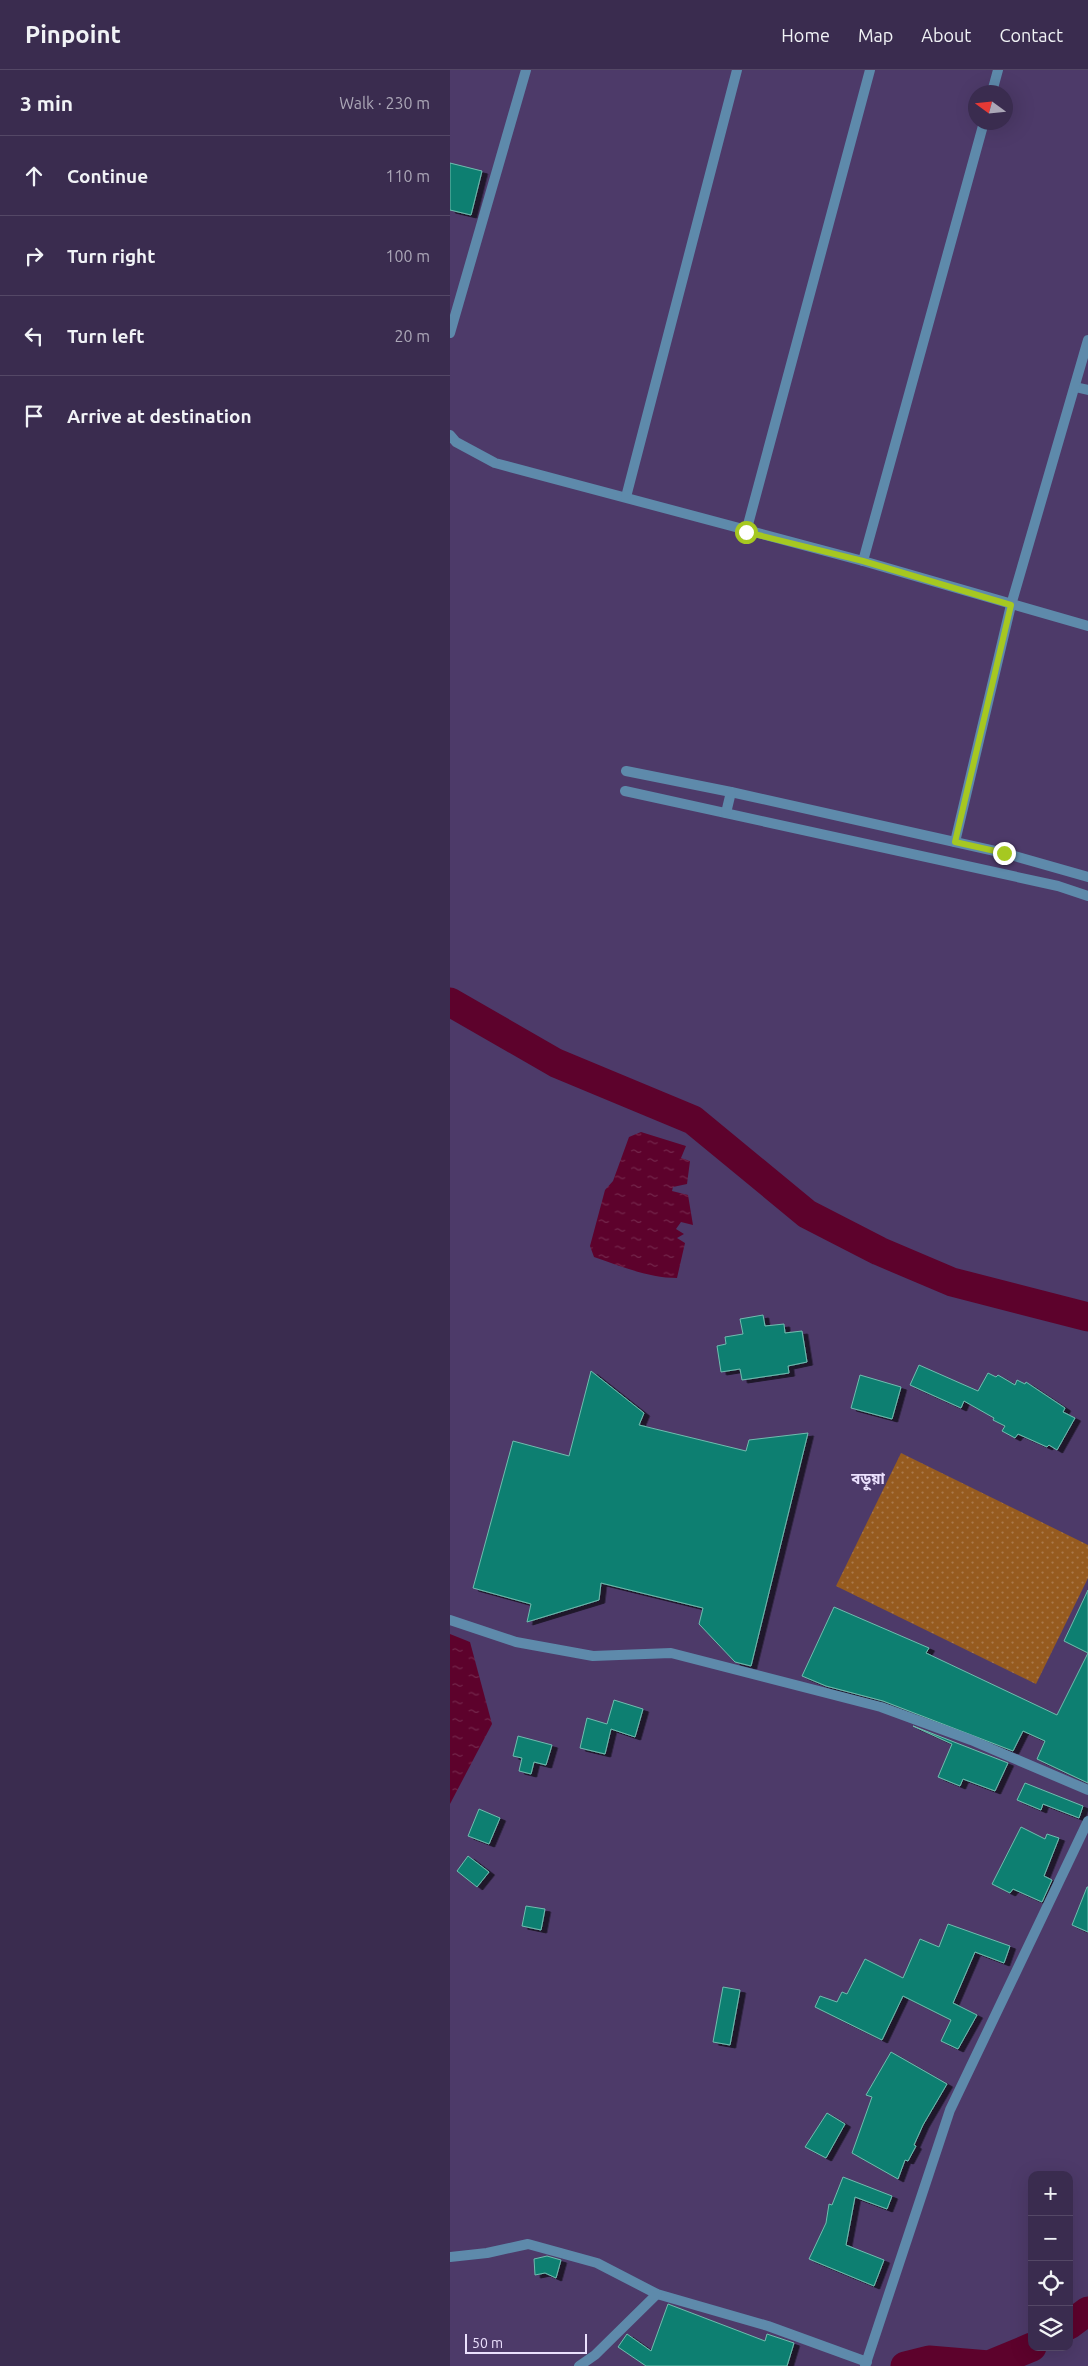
<!DOCTYPE html>
<html lang="en">
<head>
<meta charset="utf-8">
<style>
  :root { --surface:#3a2c4f; --page:#453859; --text:#f1f3f6; --muted:#aba7b7; --line:#544866 }
  body { margin:0; font-family:Ubuntu,"Noto Sans Bengali",sans-serif; background:var(--page); color:var(--text) }
  .controls { position:absolute; right:15px; bottom:15px; display:grid; overflow:hidden; border-radius:10px; box-shadow:0 5px 20px #0002 }
  .controls button { width:45px; height:45px; display:grid; place-items:center; padding:0; border:0; border-bottom:1px solid var(--line); background:var(--surface); color:var(--text); font:25px sans-serif }
  .compass { position:absolute; left:518px; top:15px; width:45px; height:45px; border-radius:50%; background:var(--surface); box-shadow:0 5px 20px #0002; rotate:285deg }
  .scale { position:absolute; left:15px; bottom:12px; width:122px; box-sizing:border-box; padding-left:5px; border:2px solid #ebe0fd; border-top:0; font-size:14px; line-height:18px; white-space:nowrap; color:#ebe0fd; -webkit-text-stroke:4px #4d3a69; paint-order:stroke }
  .stop { position:absolute; width:15px; height:15px; margin:-11px; border:4px solid #a6c821; border-radius:50%; background:#fff }
  .stop.end { background:#a6c821; border-color:#fff; box-shadow:0 1px 5px #0008 }
  .list { margin:0; padding:0; list-style:none }
  h2 { display:flex; justify-content:space-between; align-items:center; height:65px; margin:0; padding:0 20px; font-size:21px }
  h2 small { font-size:16px; font-weight:400; color:var(--muted) }
  .list li { display:grid; grid-template-columns:32px 1fr auto; gap:15px; align-items:center; box-sizing:border-box; height:80px; padding:0 20px; border-top:1px solid var(--line) }
  .list b { display:block; font-size:19px; white-space:nowrap }
  .list em { font-size:16px; font-style:normal; color:var(--muted) }
  .icon { flex:none; width:28px; height:28px; fill:none; stroke:currentColor; stroke-width:2; stroke-linecap:round; stroke-linejoin:round }
  .map { position:relative; flex:none; width:638px; height:2296px; overflow:hidden }
  header { display:flex; align-items:center; gap:30px; box-sizing:border-box; height:70px; padding:0 25px; background:var(--surface); border-bottom:1px solid var(--line) }
  header strong { font-size:24px }
  nav { display:flex; gap:28px; margin-inline-start:auto; font-size:18px }
  main { display:flex }
  aside { flex:1; background:var(--surface) }
  .map>svg:first-child { display:block }
  .park { fill:url(#park-dots) }
  .water { fill:url(#water-ripples) }
  .lines { fill:none; stroke-linecap:round; stroke-linejoin:round }
  .river { stroke:#5d022c; stroke-width:29 }
  .building { fill:#117f71; stroke:#6fbdaf; filter:url(#shadow) }
  .minor { stroke:#5e8aab; stroke-width:10 }
  .tertiary { stroke:#5e8aab; stroke-width:10 }
  .route { stroke:#a6c821; stroke-width:6 }
  .labels { text-anchor:middle; dominant-baseline:central; stroke-width:4; stroke-linejoin:round; paint-order:stroke }
  .neighbourhood-label { font-size:15px; font-weight:bold; fill:#ebe0fd; stroke:#4d3a69 }
</style>
</head>
<body>
<header>
<strong>Pinpoint</strong>
<nav><a>Home</a><a>Map</a><a>About</a><a>Contact</a></nav>
</header>
<main>
<aside>
<h2>3 min<small>Walk · 230 m</small></h2>
<ul class="list">
<li><svg class="icon" aria-label="ahead" viewBox="0 0 24 24"><path d="M12 20V5M6 11l6-6 6 6"/></svg><div><b>Continue</b></div><em>110 m</em></li>
<li><svg class="icon" aria-label="right" viewBox="0 0 24 24"><path d="M7 20v-9h11M14 6l5 5-5 5"/></svg><div><b>Turn right</b></div><em>100 m</em></li>
<li><svg class="icon" aria-label="left" viewBox="0 0 24 24"><path d="M17 20v-9H6M10 6l-5 5 5 5"/></svg><div><b>Turn left</b></div><em>20 m</em></li>
<li><svg class="icon" aria-label="arrive" viewBox="0 0 24 24"><path d="M6 21V4h12l-3 4 3 4H6"/></svg><div><b>Arrive at destination</b></div></li>
</ul>
</aside>
<div class="map">
<svg width="638" height="2296" viewBox="0 0 638 2296">
  <defs>
    <pattern id="park-dots" width="8" height="8" patternUnits="userSpaceOnUse" patternTransform="scale(1.25)"><rect width="8" height="8" fill="#965b1f"/><path d="M2 2h.1M6 6h.1" fill="none" stroke="#aa7a4c" stroke-width="1.8" stroke-linecap="round"/></pattern>
    <pattern id="water-ripples" width="26" height="14" patternUnits="userSpaceOnUse" patternTransform="scale(1.25)"><rect width="26" height="14" fill="#5d022c"/><path d="M2 4q2-2 4 0t4 0M15 11q2-2 4 0t4 0" fill="none" stroke="#74274c"/></pattern>
    <filter id="shadow"><feDropShadow dx="5.5" dy="3" stdDeviation="0" flood-color="#0009"/></filter>
  </defs>
  <rect width="100%" height="100%" fill="#4d3a69"/>
  <!-- park -->
  <path class="park" d="M451,1383l187,92v33l-52,106 -200,-98z"/>
  <!-- water -->
  <g class="water">
    <path d="M191,1062l45,14 -5,12 9,3 -3,23 -14,3 -1,4 16,4 5,30 -12,-3 -5,7 8,5 -7,4 8,5 -8,35c-28,0 -57,-12 -83,-21l-4,-11 15,-56 8,-9 16,-44z"/>
    <path d="M0,1564l20,8 22,82 -42,80z"/>
  </g>
  <g class="lines">
    <!-- river -->
    <g class="river">
      <path d="M0,932l106,61 137,57 114,94 72,37 73,31 136,35"/>
      <path d="M619,2255l19,-14"/>
      <path d="M455,2296l24,-6 60,5 43,-18"/>
    </g>
  </g>
  <!-- building -->
  <g class="building">
    <path d="M0,93l32,8 -11,44 -21,-5z"/>
    <path d="M313,1245l2,11 19,-2 1,9 17,-2 5,31 -19,4 1,7 -47,7 -2,-11 -19,3 -4,-26 9,-2 -1,-7 18,-3 -3,-15z"/>
    <path d="M469,1295l59,26 10,-18 8,4 2,-2 17,10 2,-5 8,4 1,-2 39,26 -2,4 12,6 -18,32 -8,-5 -2,2 -29,-13 -3,4 -13,-7 3,-5 -12,-6 1,-2 -30,-17 -3,7 -51,-23z"/>
    <path d="M141,1301l53,42 -5,12 107,26 3,-11 59,-7 -57,233 -16,-4 -36,-38 4,-16 -102,-25 -2,17 -72,22 4,-18 -58,-16 40,-147 56,15z"/>
    <path d="M410,1305l41,12 -9,32 -41,-11z"/>
    <path d="M638,1520v193l-51,-24 8,-18 -22,-10 -10,20 -130,-50 -57,-15 -24,-10 32,-69 95,41 -3,5 131,62 31,-62 -24,-12z"/>
    <path d="M164,1630l29,9 -8,28 -24,-8 -6,25 -25,-6 7,-30 20,6z"/>
    <path d="M463,1656l95,37 -13,28 -32,-12 -3,7 -22,-9 14,-33z"/>
    <path d="M68,1666l34,9 -6,20 -12,-3 -3,12 -12,-3 3,-13 -9,-2z"/>
    <path d="M575,1713l58,23 -4,12 -36,-14 -2,6 -24,-10z"/>
    <path d="M29,1739l21,9 -11,26 -21,-8z"/>
    <path d="M571,1757l24,12 2,-5 12,4 -15,38 8,4 -10,22 -29,-13 -3,4 -18,-9z"/>
    <path d="M18,1786l21,16 -12,15 -20,-16z"/>
    <path d="M637,1817h1v45l-16,-7z"/>
    <path d="M76,1836l19,3 -4,21 -19,-4z"/>
    <path d="M498,1854l62,22 -6,17 -29,-11 -22,51 24,12 -19,34 -17,-8 10,-21 -48,-24 -21,44 -67,-33 5,-11 17,6 5,-10 5,2 18,-35 38,19 17,-39 19,8z"/>
    <path d="M273,1917l17,3 -10,55 -17,-3z"/>
    <path d="M441,1982l56,32 -24,41 -9,20 2,1 -8,15 -3,-1 -7,19 -46,-26 20,-56 -6,-2z"/>
    <path d="M377,2043l18,11 -19,34 -21,-11z"/>
    <path d="M393,2107l49,19 -5,13 -32,-12 -9,48 38,15 -10,26 -65,-27 17,-36 3,-19 3,1z"/>
    <path d="M97,2186l14,4 -5,18 -11,-5 -10,2 -1,-16z"/>
    <path d="M218,2234l97,37 2,-7 27,9 -7,23h-141l-28,-19 9,-13 24,17z"/>
  </g>
  <g class="lines">
    <!-- minor -->
    <g class="minor">
      <path d="M542,22l6,-22"/>
      <path d="M0,263l76,-263"/>
      <path d="M625,317l13,3"/>
      <path d="M0,365l6,7 39,21 368,98 225,65"/>
      <path d="M176,427l111,-427"/>
      <path d="M296,462l124,-462"/>
      <path d="M413,491l121,-439"/>
      <path d="M176,701l105,21 273,61 84,24"/>
      <path d="M175,721l433,95 30,10"/>
      <path d="M276,743l5,-21"/>
      <path d="M505,772l56,-237 77,-265"/>
      <path d="M0,1550l66,22 77,14 78,-3 210,54 90,33 117,50"/>
      <path d="M0,2187l37,-4 41,-9 69,19 60,31 111,32 99,36"/>
      <path d="M129,2296l16,-11 62,-61"/>
    </g>
    <!-- tertiary -->
    <path class="tertiary" d="M415,2296l85,-256 138,-289"/>
  </g>
  <g class="lines">
    <!-- route -->
    <path class="route" d="M296,462l117,29 148,44 -56,237 49,11"/>
  </g>
  <g class="labels">
    <!-- neighbourhood labels -->
    <g class="neighbourhood-label">
      <text x="418" y="1408">বড়ুয়া</text>
    </g>
  </g>
</svg>
<div class="controls">
<button>+</button>
<button>−</button>
<button><svg class="icon" aria-label="locate" viewBox="0 0 24 24"><circle cx="12" cy="12" r="6"/><path d="M12 2v4M12 18v4M2 12h4M18 12h4"/></svg></button>
<button><svg class="icon" aria-label="layers" viewBox="0 0 24 24"><path d="M12 4l9 5-9 5-9-5zM3 14l9 5 9-5"/></svg></button>
</div>
<svg class="compass" viewBox="-18 -18 36 36"><path d="M0-13l5 13h-10z" fill="#e53935"/><path d="M0 13l5-13h-10z" fill="#aba7b7"/></svg>
<div class="scale">50 m</div>
<div class="stop" style="left:296px;top:462px"></div>
<div class="stop end" style="left:554px;top:783px"></div>
</div>
</main>
</body>
</html>
